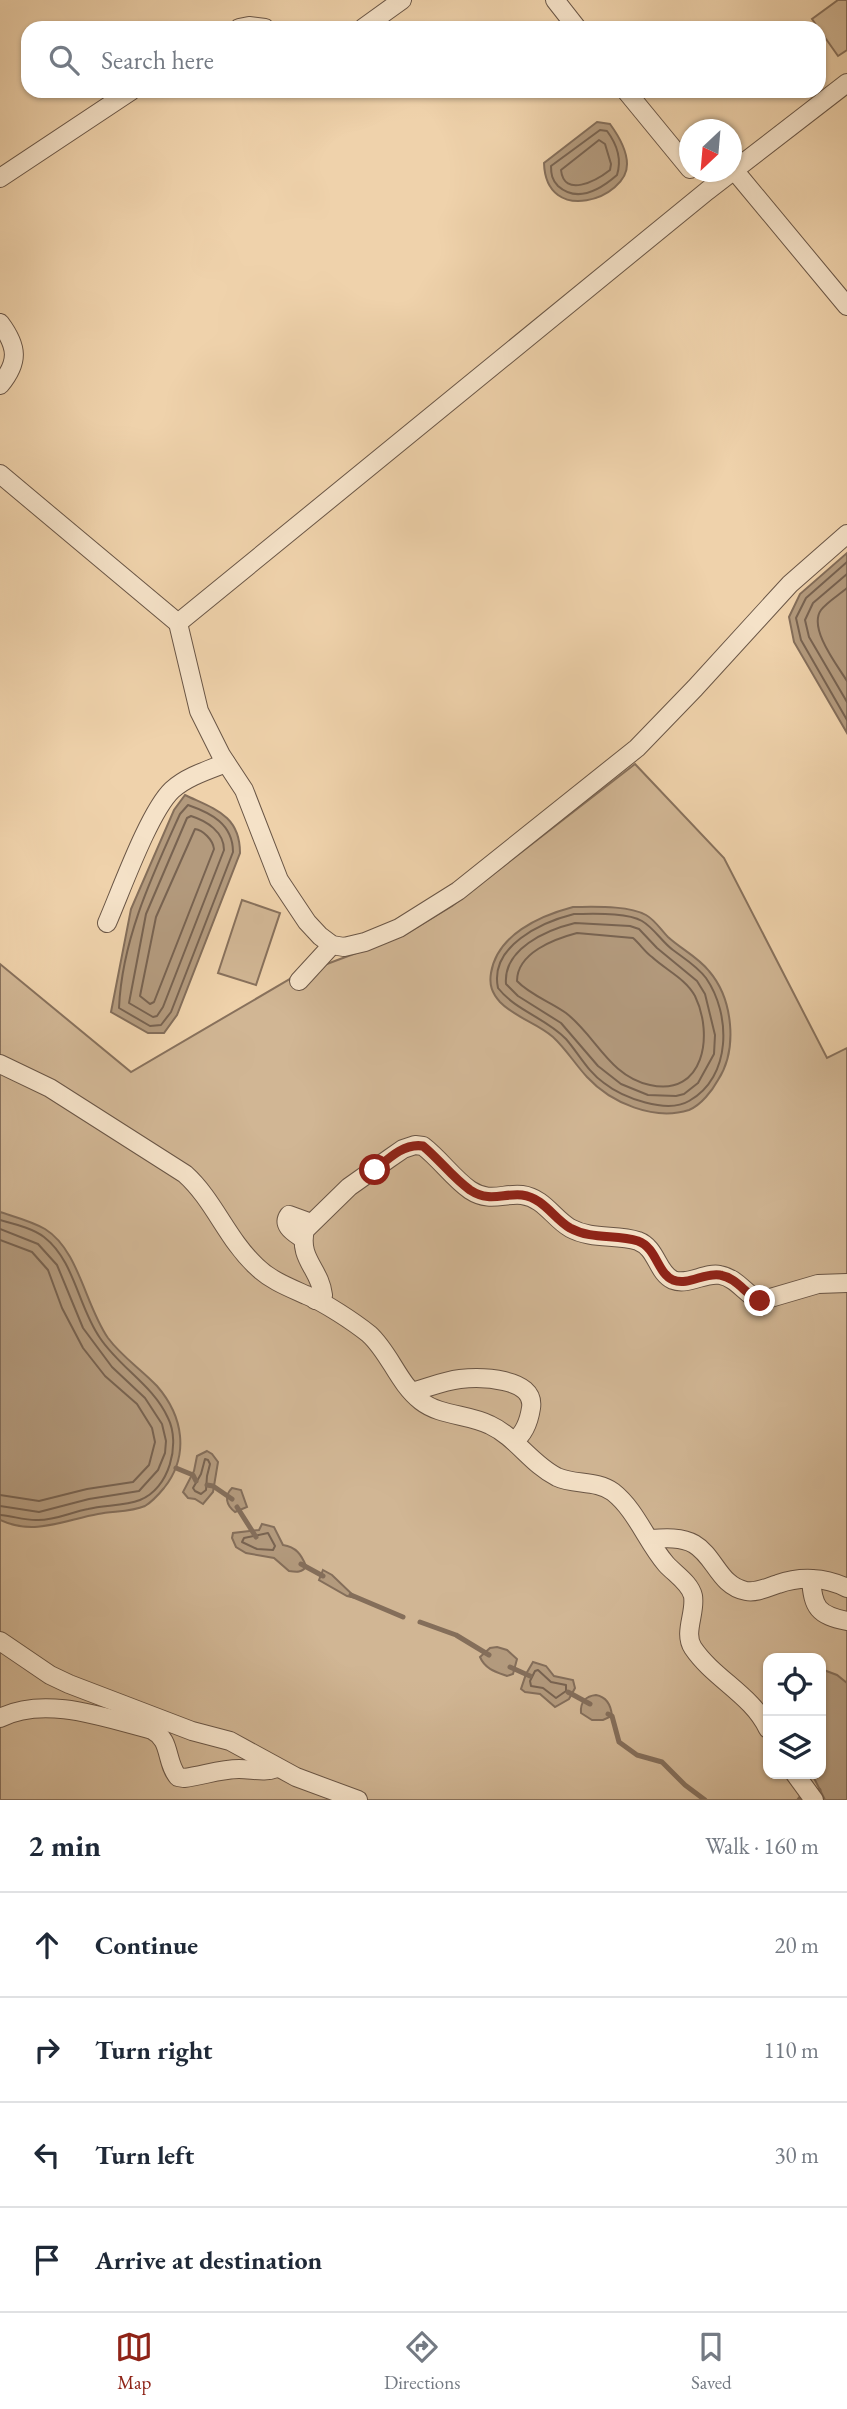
<!DOCTYPE html>
<html lang="en">
<head>
<meta charset="utf-8">
<style>
  :root { --surface:#fff; --page:#f6f6f7; --text:#1f2937; --muted:#747a83; --line:#e0e1e3; --accent:#8f2418 }
  body { margin:0; font-family:"EB Garamond",serif; background:var(--page); color:var(--text) }
  .controls { position:absolute; right:21px; bottom:21px; display:grid; overflow:hidden; border-radius:14px; box-shadow:0 2px 5px #0004 }
  .controls button { width:63px; height:63px; display:grid; place-items:center; padding:0; border:0; border-bottom:2px solid var(--line); background:var(--surface); color:var(--text); font:35px sans-serif }
  .compass { position:absolute; left:679px; top:119px; width:63px; height:63px; border-radius:50%; background:var(--surface); box-shadow:0 2px 5px #0004; rotate:206deg }
  .stop { position:absolute; width:21px; height:21px; margin:-16px; border:5px solid #8f2418; border-radius:50%; background:#fff }
  .stop.end { background:#8f2418; border-color:#fff; box-shadow:0 2px 7px #0008 }
  .list { margin:0; padding:0; list-style:none }
  h2 { display:flex; justify-content:space-between; align-items:center; height:91px; margin:0; padding:0 28px; font-size:30px }
  h2 small { font-size:23px; font-weight:400; color:var(--muted) }
  .list li { display:grid; grid-template-columns:46px 1fr auto; gap:21px; align-items:center; box-sizing:border-box; height:105px; padding:0 28px; border-top:2px solid var(--line) }
  .list b { display:block; font-size:26px; white-space:nowrap }
  .list em { font-size:23px; font-style:normal; color:var(--muted) }
  .icon { flex:none; width:38px; height:38px; fill:none; stroke:currentColor; stroke-width:2; stroke-linecap:round; stroke-linejoin:round }
  .map { position:relative; flex:none; width:847px; height:1800px; overflow:hidden }
  .search { position:absolute; background:var(--surface); box-shadow:0 2px 5px #0004; left:21px; right:21px; top:21px; height:77px; display:flex; align-items:center; gap:18px; box-sizing:border-box; padding:0 24px; border-radius:21px; color:var(--muted); font-size:26px }
  .sheet { height:511px; background:var(--surface) }
  nav { display:flex; justify-content:space-around; align-items:center; box-sizing:border-box; height:98px; border-top:2px solid var(--line); background:var(--surface); font-size:19px; color:var(--muted) }
  nav a { display:grid; justify-items:center; gap:4px }
  nav .on { color:var(--accent) }
  .map>svg:first-child { display:block }
  .green { fill:#d1b694; stroke:#88715c; stroke-width:2; fill-rule:evenodd }
  .water { fill:#b39a7d; stroke:#846e5a; stroke-width:2 }
  .lines { fill:none; stroke-linecap:round; stroke-linejoin:round }
  .shore { stroke:#786351; stroke-width:2 }
  .stream { stroke:#846e5a; stroke-width:5 }
  .minor-casing { stroke:#6a5646; stroke-width:20 }
  .minor { stroke:#f5e2c8; stroke-width:18 }
  .route { stroke:#8f2418; stroke-width:9 }
</style>
</head>
<body>
<div class="map">
<svg width="847" height="1800" viewBox="0 0 847 1800">
  <rect width="100%" height="100%" fill="#efd2ab"/>
  <filter id="stains"><feTurbulence type="fractalNoise" baseFrequency=".00286" numOctaves="4"/><feColorMatrix values="0 0 0 0 .2 0 0 0 0 .09 0 0 0 0 .02 0 0 0 .5 -.17"/></filter>
  <radialGradient id="worn" r=".72"><stop offset=".6" stop-color="#630" stop-opacity="0"/><stop offset="1" stop-color="#630" stop-opacity=".3"/></radialGradient>
  <!-- green -->
  <g class="green">
    <path d="M838,0h9v50l-9,6 -26,-37z"/>
    <path d="M635,764l89,94 103,200 20,-10v752h-847v-836l131,108 164,-96 109,-41 48,-29zM768,1658h53v116h-53z"/>
    <path d="M242,900l38,13 -24,72 -38,-12z"/>
  </g>
  <!-- water -->
  <g class="water">
    <path d="M597,122l13,2c8,11 17,26 17,40 1,34 -81,63 -83,-1z"/>
    <path d="M847,553v180l-53,-91 -5,-25 11,-23z"/>
    <path d="M185,795c29,14 55,20 55,58l-63,162 -13,18h-16l-37,-21 20,-103 43,-99z"/>
    <path d="M573,907c20,0 55,-2 73,8 9,5 15,15 22,22 13,12 30,20 41,34 24,28 29,78 9,109 -6,11 -17,25 -29,30 -35,11 -78,-7 -102,-33 -12,-13 -21,-28 -34,-40 -16,-14 -39,-20 -53,-35 -8,-9 -11,-17 -9,-29 6,-38 48,-57 82,-66z"/>
    <path d="M0,1212c15,5 31,9 45,17 34,21 40,76 63,109 14,19 33,31 49,48 26,30 33,69 7,102 -5,6 -12,14 -19,18 -14,6 -31,5 -47,8 -33,6 -64,22 -98,6z"/>
    <path d="M207,1451l5,3 6,8 -5,30 -10,12 -8,-5 -7,-1 -5,-6 11,-21 3,-15z"/>
    <path d="M232,1488l9,2 6,17 -12,5c-9,-7 -11,-16 -3,-24z"/>
    <path d="M262,1524l12,3 9,18c13,2 18,9 23,21 -3,7 -10,6 -17,5l-15,-13 -28,-5 -10,-6 -4,-9 1,-5 26,-3z"/>
    <path d="M323,1570l9,5 24,23 -9,-2 -28,-16z"/>
    <path d="M497,1647l10,3 10,9 -4,15 -6,2c-11,-4 -22,-7 -27,-19l10,-9z"/>
    <path d="M533,1662l13,4 8,10 19,4 2,8 -6,11 -14,8 -15,-13 -15,-2 -4,-3 5,-15z"/>
    <path d="M821,1669l16,6 10,8v117h-22l-13,-26h9z"/>
    <path d="M596,1695c11,2 15,10 16,21l-9,4h-11l-11,-7c-1,-11 5,-17 15,-18z"/>
  </g>
  <g class="lines">
    <!-- shore -->
    <g class="shore">
      <path d="M600,130l7,1c9,12 15,28 10,44 -16,14 -39,29 -59,11 -6,-6 -7,-12 -7,-20z"/>
      <path d="M599,140l6,4 6,20 -1,6c-14,11 -46,28 -49,0z"/>
      <path d="M847,562l-41,36 -10,20 5,22 46,80"/>
      <path d="M847,574l-34,29 -8,17 4,17 38,65"/>
      <path d="M847,588c-8,7 -20,14 -26,22 -13,18 16,55 26,71"/>
      <path d="M188,805c23,8 45,19 45,47l-62,160 -10,13 -11,1 -31,-18c3,-69 33,-132 61,-194z"/>
      <path d="M191,816c16,5 33,16 33,34l-61,157 -6,9 -4,1 -24,-14 17,-89 41,-96z"/>
      <path d="M195,829c8,1 18,11 19,20l-60,153 -4,2 -10,-8 16,-79z"/>
      <path d="M574,914c18,0 53,-2 68,7 12,7 20,21 31,29 12,9 24,16 33,28 25,36 26,99 -17,123 -22,13 -66,-3 -85,-18 -16,-11 -25,-29 -38,-44 -20,-21 -50,-28 -68,-51 -9,-42 44,-66 76,-74z"/>
      <path d="M575,923l55,3 9,3 18,19 40,33 8,13 10,41 -1,19 -16,29 -14,11 -8,2 -28,-1 -27,-11 -23,-18 -37,-43 -43,-27 -12,-12c-3,-35 40,-54 69,-61z"/>
      <path d="M577,933l56,5c7,6 12,14 19,19 14,13 34,22 43,39 19,39 9,101 -45,89 -41,-9 -54,-49 -84,-72 -15,-11 -36,-18 -49,-32 0,-28 37,-42 60,-48z"/>
      <path d="M0,1220c14,4 32,8 44,17 31,24 34,70 56,101 20,30 53,47 68,80 13,26 1,71 -28,82 -16,6 -35,5 -52,9 -17,3 -34,12 -52,11 -12,0 -24,-4 -36,-5"/>
      <path d="M0,1229l38,15 19,21 26,63 29,39 33,31 17,26 4,17 -1,12 -7,17 -19,21 -50,8 -50,13 -39,-6"/>
      <path d="M0,1240l32,12 16,18 14,38 21,40 22,28 32,28 15,24 3,14 -6,23 -16,17 -46,7 -48,12 -39,-6"/>
      <path d="M205,1459l3,1 2,4 -3,12 -1,14 -5,4 -6,-3 -2,-3 8,-14z"/>
      <path d="M268,1533l7,13 -2,4 -16,-1 -15,-7 2,-4z"/>
      <path d="M538,1670l13,12 15,3v6l-10,7 -13,-10 -12,-2 -1,-5 5,-10z"/>
    </g>
    <!-- stream -->
    <g class="stream">
      <path d="M176,1468l17,7 3,6"/>
      <path d="M207,1485l6,1 19,13"/>
      <path d="M237,1507l19,30"/>
      <path d="M301,1564l22,12"/>
      <path d="M351,1595l52,22"/>
      <path d="M420,1622l36,13 33,20"/>
      <path d="M510,1667l20,9"/>
      <path d="M568,1692l22,12"/>
      <path d="M608,1714l4,2 7,26 18,13 25,7 23,23 20,15"/>
      <path d="M799,1800l3,-4 17,-6"/>
    </g>
    <!-- minor casing -->
    <g class="minor-casing">
      <g id="minor">
        <path d="M555,0l22,28"/>
        <path d="M239,28l10,-2 16,2"/>
        <path d="M363,28l39,-28"/>
        <path d="M626,91l64,78"/>
        <path d="M734,170l113,136"/>
        <path d="M0,178l131,-87"/>
        <path d="M0,323c18,24 19,39 0,62"/>
        <path d="M0,474l178,149 21,88 22,44 23,35 35,90 28,42 13,14 12,9 12,2 21,-5 34,-14 59,-37 179,-143 58,-60 95,-104 57,-50"/>
        <path d="M178,623l529,-432 140,-108"/>
        <path d="M107,923c14,-32 42,-111 65,-133 14,-13 36,-20 54,-27"/>
        <path d="M299,981l33,-36"/>
        <path d="M0,1064l50,24 135,86c29,26 42,65 71,92 14,14 32,21 50,29 18,7 48,27 63,39 21,19 29,49 52,67 19,15 47,13 69,24 26,12 41,39 67,52 17,8 40,3 56,15 23,18 34,50 53,72 9,10 24,19 27,32 3,17 -10,37 0,52 21,31 59,47 75,81"/>
        <path d="M303,1239c-8,-6 -22,-13 -14,-24l22,8"/>
        <path d="M315,1300l8,-5c-3,-26 -25,-36 -18,-65l44,-43 41,-29 13,-9 12,-4 8,1c17,13 30,32 47,44 20,13 33,3 52,5 22,3 31,23 48,33 22,12 46,6 68,13 19,7 19,32 35,39 15,6 32,-8 47,-5 17,3 25,19 40,26l58,-17 29,-1"/>
        <path d="M412,1392c15,-4 31,-11 48,-13 19,-2 76,-2 71,29 -2,13 -7,26 -17,33"/>
        <path d="M651,1539c14,-1 31,-2 43,5 21,12 25,42 52,47 11,2 22,-4 32,-7 22,-8 47,-7 69,4"/>
        <path d="M811,1579c2,29 7,36 36,42"/>
        <path d="M0,1641l50,34 19,9 123,47 38,10 66,36 62,23"/>
        <path d="M0,1718c45,-23 106,0 152,12 20,10 13,32 26,47l6,1c18,-2 36,-9 55,-9 14,0 25,4 38,-1"/>
        <path d="M795,1774l19,26"/>
      </g>
    </g>
    <!-- minor -->
    <use href="#minor" class="minor"/>
  </g>
  <g class="lines">
    <!-- route -->
    <path class="route" d="M375,1170c14,-12 29,-27 48,-24 16,13 30,32 47,44 20,13 33,3 52,5 22,3 31,23 48,33 22,12 46,6 68,13 19,7 19,32 35,39 15,6 32,-8 47,-5 17,3 25,19 40,26"/>
  </g>
  <rect width="100%" height="100%" filter="url(#stains)"/>
  <rect width="100%" height="100%" fill="url(#worn)"/>
</svg>
<div class="controls">
<button><svg class="icon" aria-label="locate" viewBox="0 0 24 24"><circle cx="12" cy="12" r="6"/><path d="M12 2v4M12 18v4M2 12h4M18 12h4"/></svg></button>
<button><svg class="icon" aria-label="layers" viewBox="0 0 24 24"><path d="M12 4l9 5-9 5-9-5zM3 14l9 5 9-5"/></svg></button>
</div>
<svg class="compass" viewBox="-18 -18 36 36"><path d="M0-13l5 13h-10z" fill="#e53935"/><path d="M0 13l5-13h-10z" fill="#747a83"/></svg>
<div class="stop" style="left:375px;top:1170px"></div>
<div class="stop end" style="left:760px;top:1301px"></div>
<div class="search"><svg class="icon" aria-label="search" viewBox="0 0 24 24"><circle cx="10" cy="10" r="6"/><path d="M15 15l6 6"/></svg>Search here</div>
</div>
<section class="sheet">
<h2>2 min<small>Walk · 160 m</small></h2>
<ul class="list">
<li><svg class="icon" aria-label="ahead" viewBox="0 0 24 24"><path d="M12 20V5M6 11l6-6 6 6"/></svg><div><b>Continue</b></div><em>20 m</em></li>
<li><svg class="icon" aria-label="right" viewBox="0 0 24 24"><path d="M7 20v-9h11M14 6l5 5-5 5"/></svg><div><b>Turn right</b></div><em>110 m</em></li>
<li><svg class="icon" aria-label="left" viewBox="0 0 24 24"><path d="M17 20v-9H6M10 6l-5 5 5 5"/></svg><div><b>Turn left</b></div><em>30 m</em></li>
<li><svg class="icon" aria-label="arrive" viewBox="0 0 24 24"><path d="M6 21V4h12l-3 4 3 4H6"/></svg><div><b>Arrive at destination</b></div></li>
</ul>
</section>
<nav>
<a class="on"><svg class="icon" aria-label="map" viewBox="0 0 24 24"><path d="M3 6l6-2 6 2 6-2v14l-6 2-6-2-6 2zM9 4v14M15 6v14"/></svg>Map</a>
<a><svg class="icon" aria-label="directions" viewBox="0 0 24 24"><path d="M12 3l9 9-9 9-9-9zM9 14v-3h6M13 9l2 2-2 2"/></svg>Directions</a>
<a><svg class="icon" aria-label="saved" viewBox="0 0 24 24"><path d="M7 4h10v16l-5-4-5 4z"/></svg>Saved</a>
</nav>
</body>
</html>
